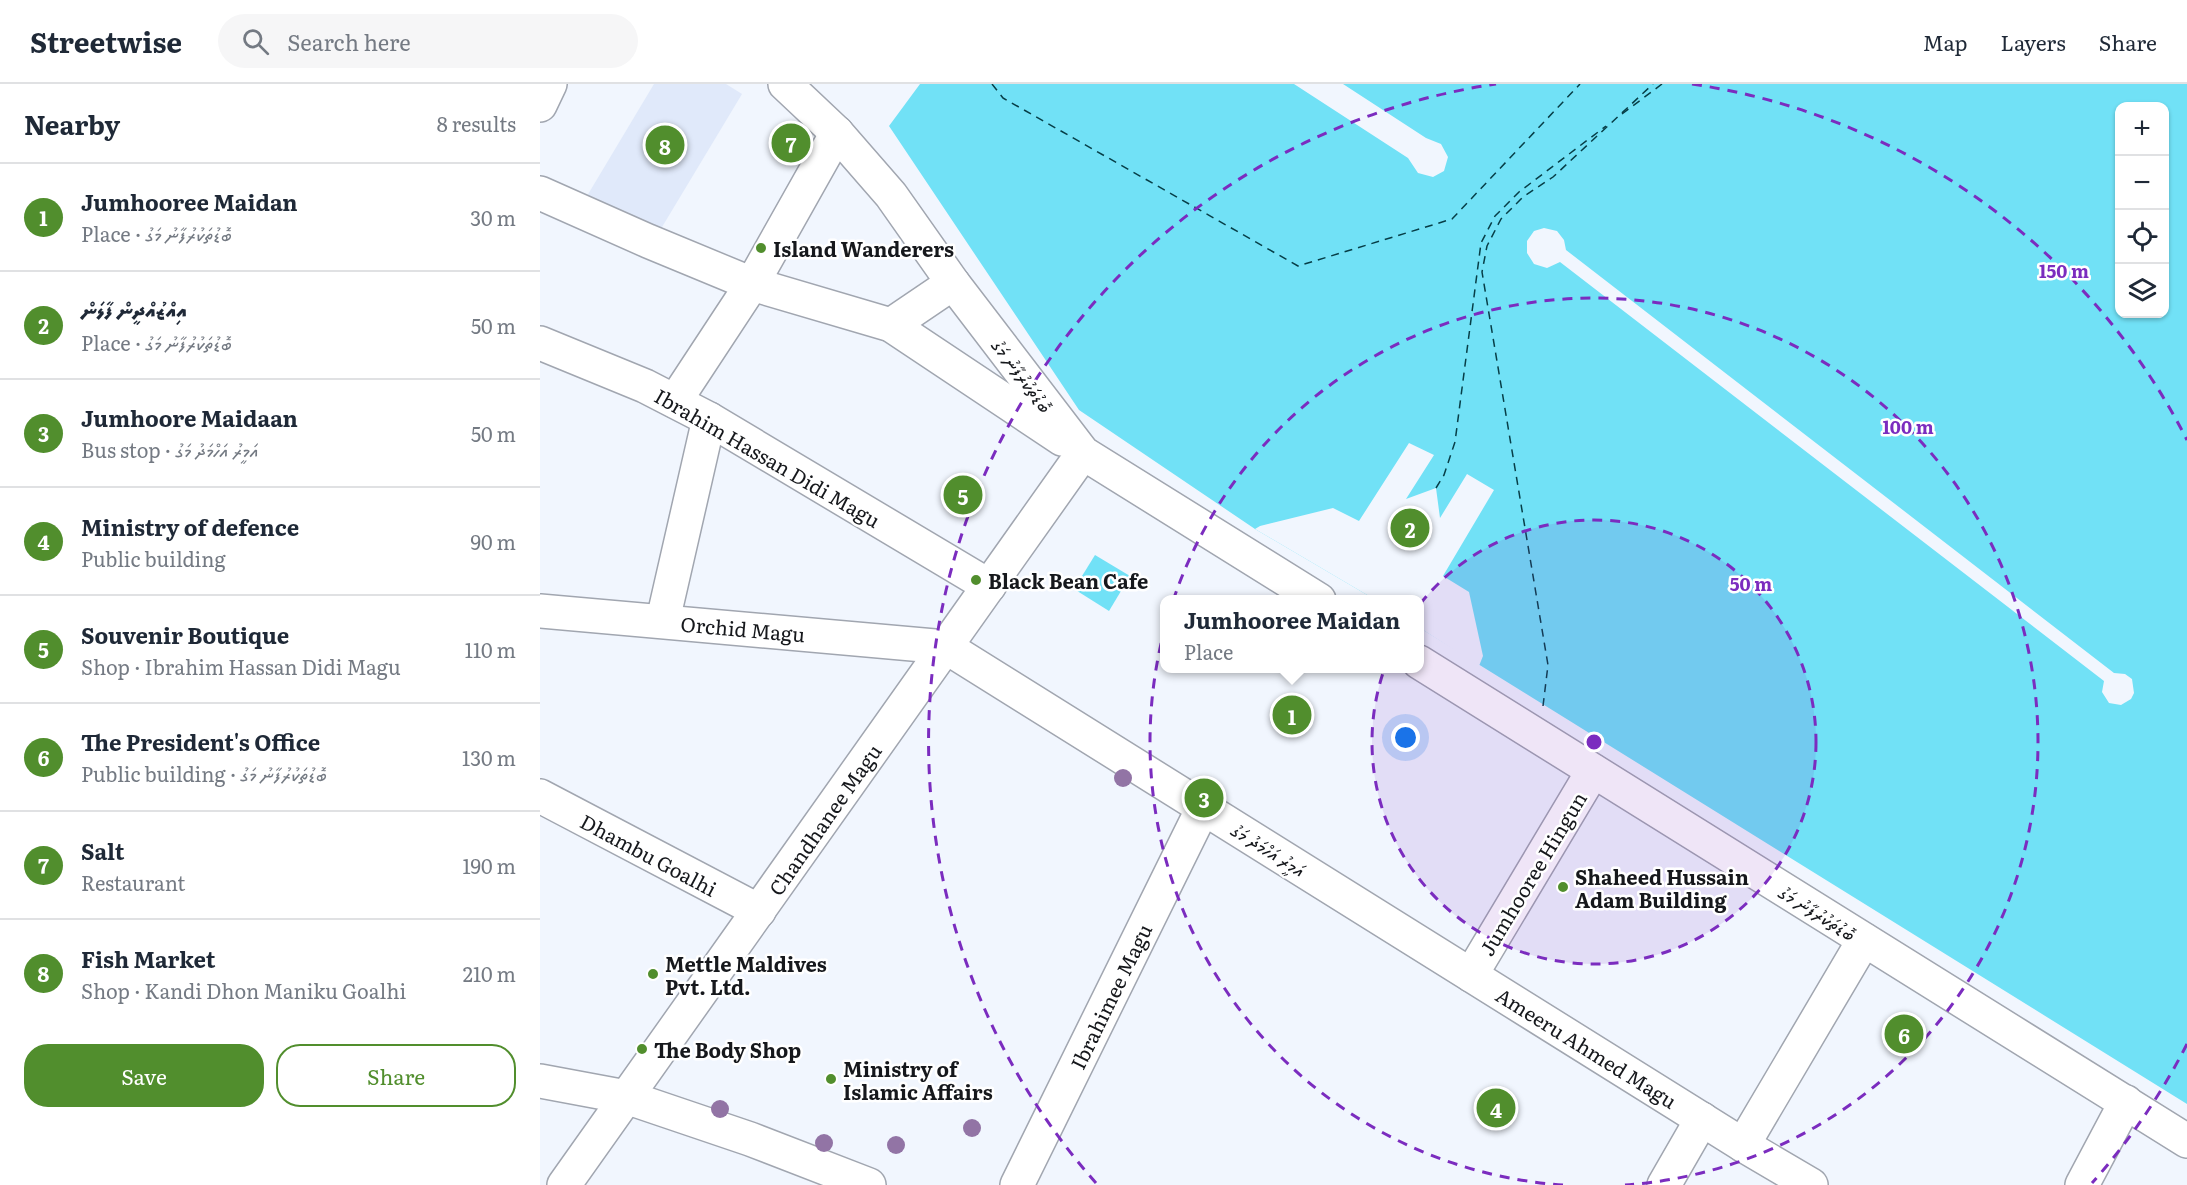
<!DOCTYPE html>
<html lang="en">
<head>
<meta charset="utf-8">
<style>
  :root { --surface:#fff; --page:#f6f6f7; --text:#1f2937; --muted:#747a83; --line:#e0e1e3; --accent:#518e2d }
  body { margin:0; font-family:Literata,"Noto Sans Thaana",serif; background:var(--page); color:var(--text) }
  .controls { position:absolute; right:18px; top:18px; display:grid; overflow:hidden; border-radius:12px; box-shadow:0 2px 4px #0004 }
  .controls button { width:54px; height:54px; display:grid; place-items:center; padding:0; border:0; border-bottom:2px solid var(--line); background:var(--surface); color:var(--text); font:30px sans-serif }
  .you { position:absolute; left:866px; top:654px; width:21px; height:21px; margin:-15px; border:4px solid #fff; border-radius:50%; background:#1a73e8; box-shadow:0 0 0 9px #1a73e833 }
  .badge { display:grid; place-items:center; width:39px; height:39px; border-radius:50%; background:var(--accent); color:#fff; font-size:20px; font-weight:700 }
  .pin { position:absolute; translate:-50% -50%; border:3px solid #fff; box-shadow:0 2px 6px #0006 }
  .popup { position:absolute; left:620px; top:511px; width:264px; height:78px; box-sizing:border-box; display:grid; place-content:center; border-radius:12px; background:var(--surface); filter:drop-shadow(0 2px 4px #0005); font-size:20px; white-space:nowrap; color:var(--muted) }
  .popup b { font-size:22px; color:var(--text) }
  .popup::after { content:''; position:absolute; left:50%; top:100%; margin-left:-12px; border:12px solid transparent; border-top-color:var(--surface) }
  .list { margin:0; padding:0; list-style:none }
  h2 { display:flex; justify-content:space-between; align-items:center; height:78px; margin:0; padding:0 24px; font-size:26px }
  h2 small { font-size:20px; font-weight:400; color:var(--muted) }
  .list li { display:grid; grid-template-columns:39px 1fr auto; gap:18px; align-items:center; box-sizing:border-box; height:108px; padding:0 24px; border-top:2px solid var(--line) }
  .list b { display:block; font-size:22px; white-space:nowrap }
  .list p { margin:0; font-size:20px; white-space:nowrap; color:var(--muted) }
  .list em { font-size:20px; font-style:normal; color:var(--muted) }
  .actions { display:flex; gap:12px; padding:18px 24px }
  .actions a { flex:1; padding:14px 0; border:2px solid var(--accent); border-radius:24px; text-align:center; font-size:21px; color:var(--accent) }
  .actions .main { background:var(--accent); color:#fff }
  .icon { flex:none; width:33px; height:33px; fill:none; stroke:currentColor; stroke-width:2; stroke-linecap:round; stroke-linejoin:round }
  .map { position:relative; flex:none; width:1647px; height:1101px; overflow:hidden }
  header { display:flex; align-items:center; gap:36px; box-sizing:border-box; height:84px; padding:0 30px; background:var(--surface); border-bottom:2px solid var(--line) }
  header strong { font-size:28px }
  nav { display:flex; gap:33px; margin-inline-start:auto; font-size:21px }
  .search { width:420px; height:54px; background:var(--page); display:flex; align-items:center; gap:15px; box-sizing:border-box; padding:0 21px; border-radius:33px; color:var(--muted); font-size:22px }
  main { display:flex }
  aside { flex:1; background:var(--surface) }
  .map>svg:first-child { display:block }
  .built { fill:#e0e9fa }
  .water { fill:#71e1f6; fill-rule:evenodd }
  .pier { fill:#f1f6fe }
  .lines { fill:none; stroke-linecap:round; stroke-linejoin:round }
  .ferry { stroke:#073e47; stroke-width:1.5; stroke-dasharray:8 6; stroke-linecap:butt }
  .minor-casing { stroke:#a1a6b0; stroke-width:36 }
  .minor { stroke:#fff; stroke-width:33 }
  .tree { fill:#9274a5 }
  .ring { fill:none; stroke:#7b2cbf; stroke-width:3; stroke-dasharray:10 8 }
  .poi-dot { fill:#518e2d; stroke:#fff; stroke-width:2 }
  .labels { text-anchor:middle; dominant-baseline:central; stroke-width:5; stroke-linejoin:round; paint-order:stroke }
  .poi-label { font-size:20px; font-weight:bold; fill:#16181c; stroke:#fff; text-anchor:start }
  .street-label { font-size:20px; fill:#16181c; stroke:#fff }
  .centre { fill:#7b2cbf; stroke:#fff; stroke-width:3 }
  .ring-label { font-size:18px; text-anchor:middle; font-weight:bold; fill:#7b2cbf; stroke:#fff; stroke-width:5; stroke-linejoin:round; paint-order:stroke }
</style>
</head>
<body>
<header>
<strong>Streetwise</strong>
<div class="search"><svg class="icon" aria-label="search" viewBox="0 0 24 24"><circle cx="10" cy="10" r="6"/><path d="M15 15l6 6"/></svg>Search here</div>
<nav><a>Map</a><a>Layers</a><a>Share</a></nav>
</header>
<main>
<aside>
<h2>Nearby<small>8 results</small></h2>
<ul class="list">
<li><span class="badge">1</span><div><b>Jumhooree Maidan</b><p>Place · ބޮޑުތަކުރުފާނު މަގު</p></div><em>30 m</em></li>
<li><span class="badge">2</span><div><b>އިއްޒުއްދީން ފާލަން</b><p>Place · ބޮޑުތަކުރުފާނު މަގު</p></div><em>50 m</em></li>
<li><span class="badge">3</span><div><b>Jumhoore Maidaan</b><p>Bus stop · އަމީރު އަހްމަދު މަގު</p></div><em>50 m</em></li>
<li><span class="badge">4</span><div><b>Ministry of defence</b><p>Public building</p></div><em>90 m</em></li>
<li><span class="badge">5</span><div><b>Souvenir Boutique</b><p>Shop · Ibrahim Hassan Didi Magu</p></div><em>110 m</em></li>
<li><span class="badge">6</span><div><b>The President's Office</b><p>Public building · ބޮޑުތަކުރުފާނު މަގު</p></div><em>130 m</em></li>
<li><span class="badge">7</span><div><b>Salt</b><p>Restaurant</p></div><em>190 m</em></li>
<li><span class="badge">8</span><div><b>Fish Market</b><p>Shop · Kandi Dhon Maniku Goalhi</p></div><em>210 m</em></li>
</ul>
<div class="actions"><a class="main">Save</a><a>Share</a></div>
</aside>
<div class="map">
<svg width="1647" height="1101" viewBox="0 0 1647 1101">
  <rect width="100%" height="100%" fill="#f1f6fe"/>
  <!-- built -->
  <path class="built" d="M114,0h72l16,10 -86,143 -69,-41z"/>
  <!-- water -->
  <g class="water">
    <path d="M380,0h374l114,74 10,15 15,4 11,-6 4,-14 -7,-13 -15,-6 -83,-54h844v1020l-767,-476 -1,-28 -45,-1 -119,-70 -176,-119 -190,-284zM1580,22h44v208h-44z"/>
    <path d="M555,471l35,21 -21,35 -35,-22z"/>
  </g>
  <!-- pier -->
  <g class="pier">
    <path d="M1004,144l13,3 7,9 2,10 548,423 11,1 7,5 2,14 -3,6 -10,6 -12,-2 -7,-11 2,-11 -544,-419 -13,6 -13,-4 -7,-11v-12l7,-10z"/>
    <path d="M869,359l25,12 -28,44 30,-11 4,30 27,-44 27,16 -51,86 26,16 14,64 -4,10 -59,-38 -1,-28 -45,-1 -119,-70 5,-3 73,-18 26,13z"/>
  </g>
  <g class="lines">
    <!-- ferry -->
    <g class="ferry">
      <path d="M452,0l11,14 295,168 154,-47 128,-135"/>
      <path d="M1082,30l40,-30"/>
      <path d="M896,404l8,-13 11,-33 26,-199 14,-27 24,-24 87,-66"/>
      <path d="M1003,622l5,-41 -66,-393 5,-26 14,-27 22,-22 30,-20 100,-93"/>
    </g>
    <!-- minor casing -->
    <g class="minor-casing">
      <g id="minor">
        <path d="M245,0l52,49 54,62 62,88 130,170 236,147"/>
        <path d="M0,21l10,-21"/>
        <path d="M0,109l108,48 104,43 139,41 171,114"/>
        <path d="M351,241l62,-42"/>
        <path d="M0,259l105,43 64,33 280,167"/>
        <path d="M135,317l77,-117 85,-151"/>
        <path d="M0,527l406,36 797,498 68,40"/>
        <path d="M123,536l46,-201"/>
        <path d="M879,578l768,479"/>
        <path d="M0,712l219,115"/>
        <path d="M931,891l122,-204"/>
        <path d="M0,997l86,16 124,42 119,46"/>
        <path d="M1203,1061l121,-205"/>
        <path d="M24,1101l519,-732"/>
        <path d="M477,1101l186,-377"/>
        <path d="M1124,1101l38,-66"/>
        <path d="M1542,1101l44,-83"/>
      </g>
    </g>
    <!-- minor -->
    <use href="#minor" class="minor"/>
  </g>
  <!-- trees -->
  <g class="tree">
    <circle cx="583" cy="694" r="9"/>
    <circle cx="180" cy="1025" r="9"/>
    <circle cx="432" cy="1044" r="9"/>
    <circle cx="284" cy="1059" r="9"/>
    <circle cx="356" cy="1061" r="9"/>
  </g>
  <!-- distance rings -->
  <circle cx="1054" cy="658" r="222" fill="#7b2cbf" fill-opacity=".12"/>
  <g class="ring">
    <circle cx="1054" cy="658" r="222"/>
    <path d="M1023 1101A444 444 0 1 1 1085 1101"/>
    <path d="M1647 960A665 665 0 0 1 1552 1099M556 1099A665 665 0 0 1 956 0M1152 0A665 665 0 0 1 1647 356"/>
  </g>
  <!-- markers -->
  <g class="poi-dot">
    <circle cx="221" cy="164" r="6"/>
    <circle cx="436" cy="496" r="6"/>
    <circle cx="1023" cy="803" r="6"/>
    <circle cx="113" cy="890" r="6"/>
    <circle cx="102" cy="965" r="6"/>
    <circle cx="291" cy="995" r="6"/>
  </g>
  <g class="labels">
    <!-- poi labels -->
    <g class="poi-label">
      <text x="233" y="164">Island Wanderers</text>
      <text x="448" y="496">Black Bean Cafe</text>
      <text x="1035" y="792">Shaheed Hussain<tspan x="1035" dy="23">Adam Building</tspan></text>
      <text x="125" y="879">Mettle Maldives<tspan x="125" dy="23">Pvt. Ltd.</tspan></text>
      <text x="114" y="965">The Body Shop</text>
      <text x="303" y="984">Ministry of<tspan x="303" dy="23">Islamic Affairs</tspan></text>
    </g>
    <!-- street labels -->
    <g class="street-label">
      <text transform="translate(483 291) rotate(53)">ބޮޑުތަކުރުފާނު މަގު</text>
      <text transform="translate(228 373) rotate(30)">Ibrahim Hassan Didi Magu</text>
      <text transform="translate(203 544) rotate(5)">Orchid Magu</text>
      <text transform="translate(284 735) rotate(-55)">Chandhanee Magu</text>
      <text transform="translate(729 765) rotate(32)">އަމީރު އަހްމަދު މަގު</text>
      <text transform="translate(109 770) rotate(28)">Dhambu Goalhi</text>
      <text transform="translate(992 789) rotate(-59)">Jumhooree Hingun</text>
      <text transform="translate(1278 828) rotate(32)">ބޮޑުތަކުރުފާނު މަގު</text>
      <text transform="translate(570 912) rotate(-64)">Ibrahimee Magu</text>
      <text transform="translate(1047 963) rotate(32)">Ameeru Ahmed Magu</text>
    </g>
  </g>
  <circle cx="1054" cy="658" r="9" class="centre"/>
  <g class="ring-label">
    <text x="1524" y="194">150 m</text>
    <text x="1368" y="350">100 m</text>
    <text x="1211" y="507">50 m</text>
  </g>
</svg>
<div class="controls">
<button>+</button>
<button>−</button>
<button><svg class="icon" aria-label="locate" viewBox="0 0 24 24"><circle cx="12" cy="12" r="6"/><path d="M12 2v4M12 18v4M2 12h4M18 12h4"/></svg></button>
<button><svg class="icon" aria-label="layers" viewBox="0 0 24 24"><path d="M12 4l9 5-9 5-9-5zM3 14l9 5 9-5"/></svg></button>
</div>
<div class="you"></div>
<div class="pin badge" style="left:752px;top:631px">1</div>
<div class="popup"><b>Jumhooree Maidan</b>Place</div>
<div class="pin badge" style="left:870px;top:444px">2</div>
<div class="pin badge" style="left:664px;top:714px">3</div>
<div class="pin badge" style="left:956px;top:1024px">4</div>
<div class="pin badge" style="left:423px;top:411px">5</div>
<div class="pin badge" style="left:1364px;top:950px">6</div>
<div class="pin badge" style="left:251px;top:59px">7</div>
<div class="pin badge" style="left:125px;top:61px">8</div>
</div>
</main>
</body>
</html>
